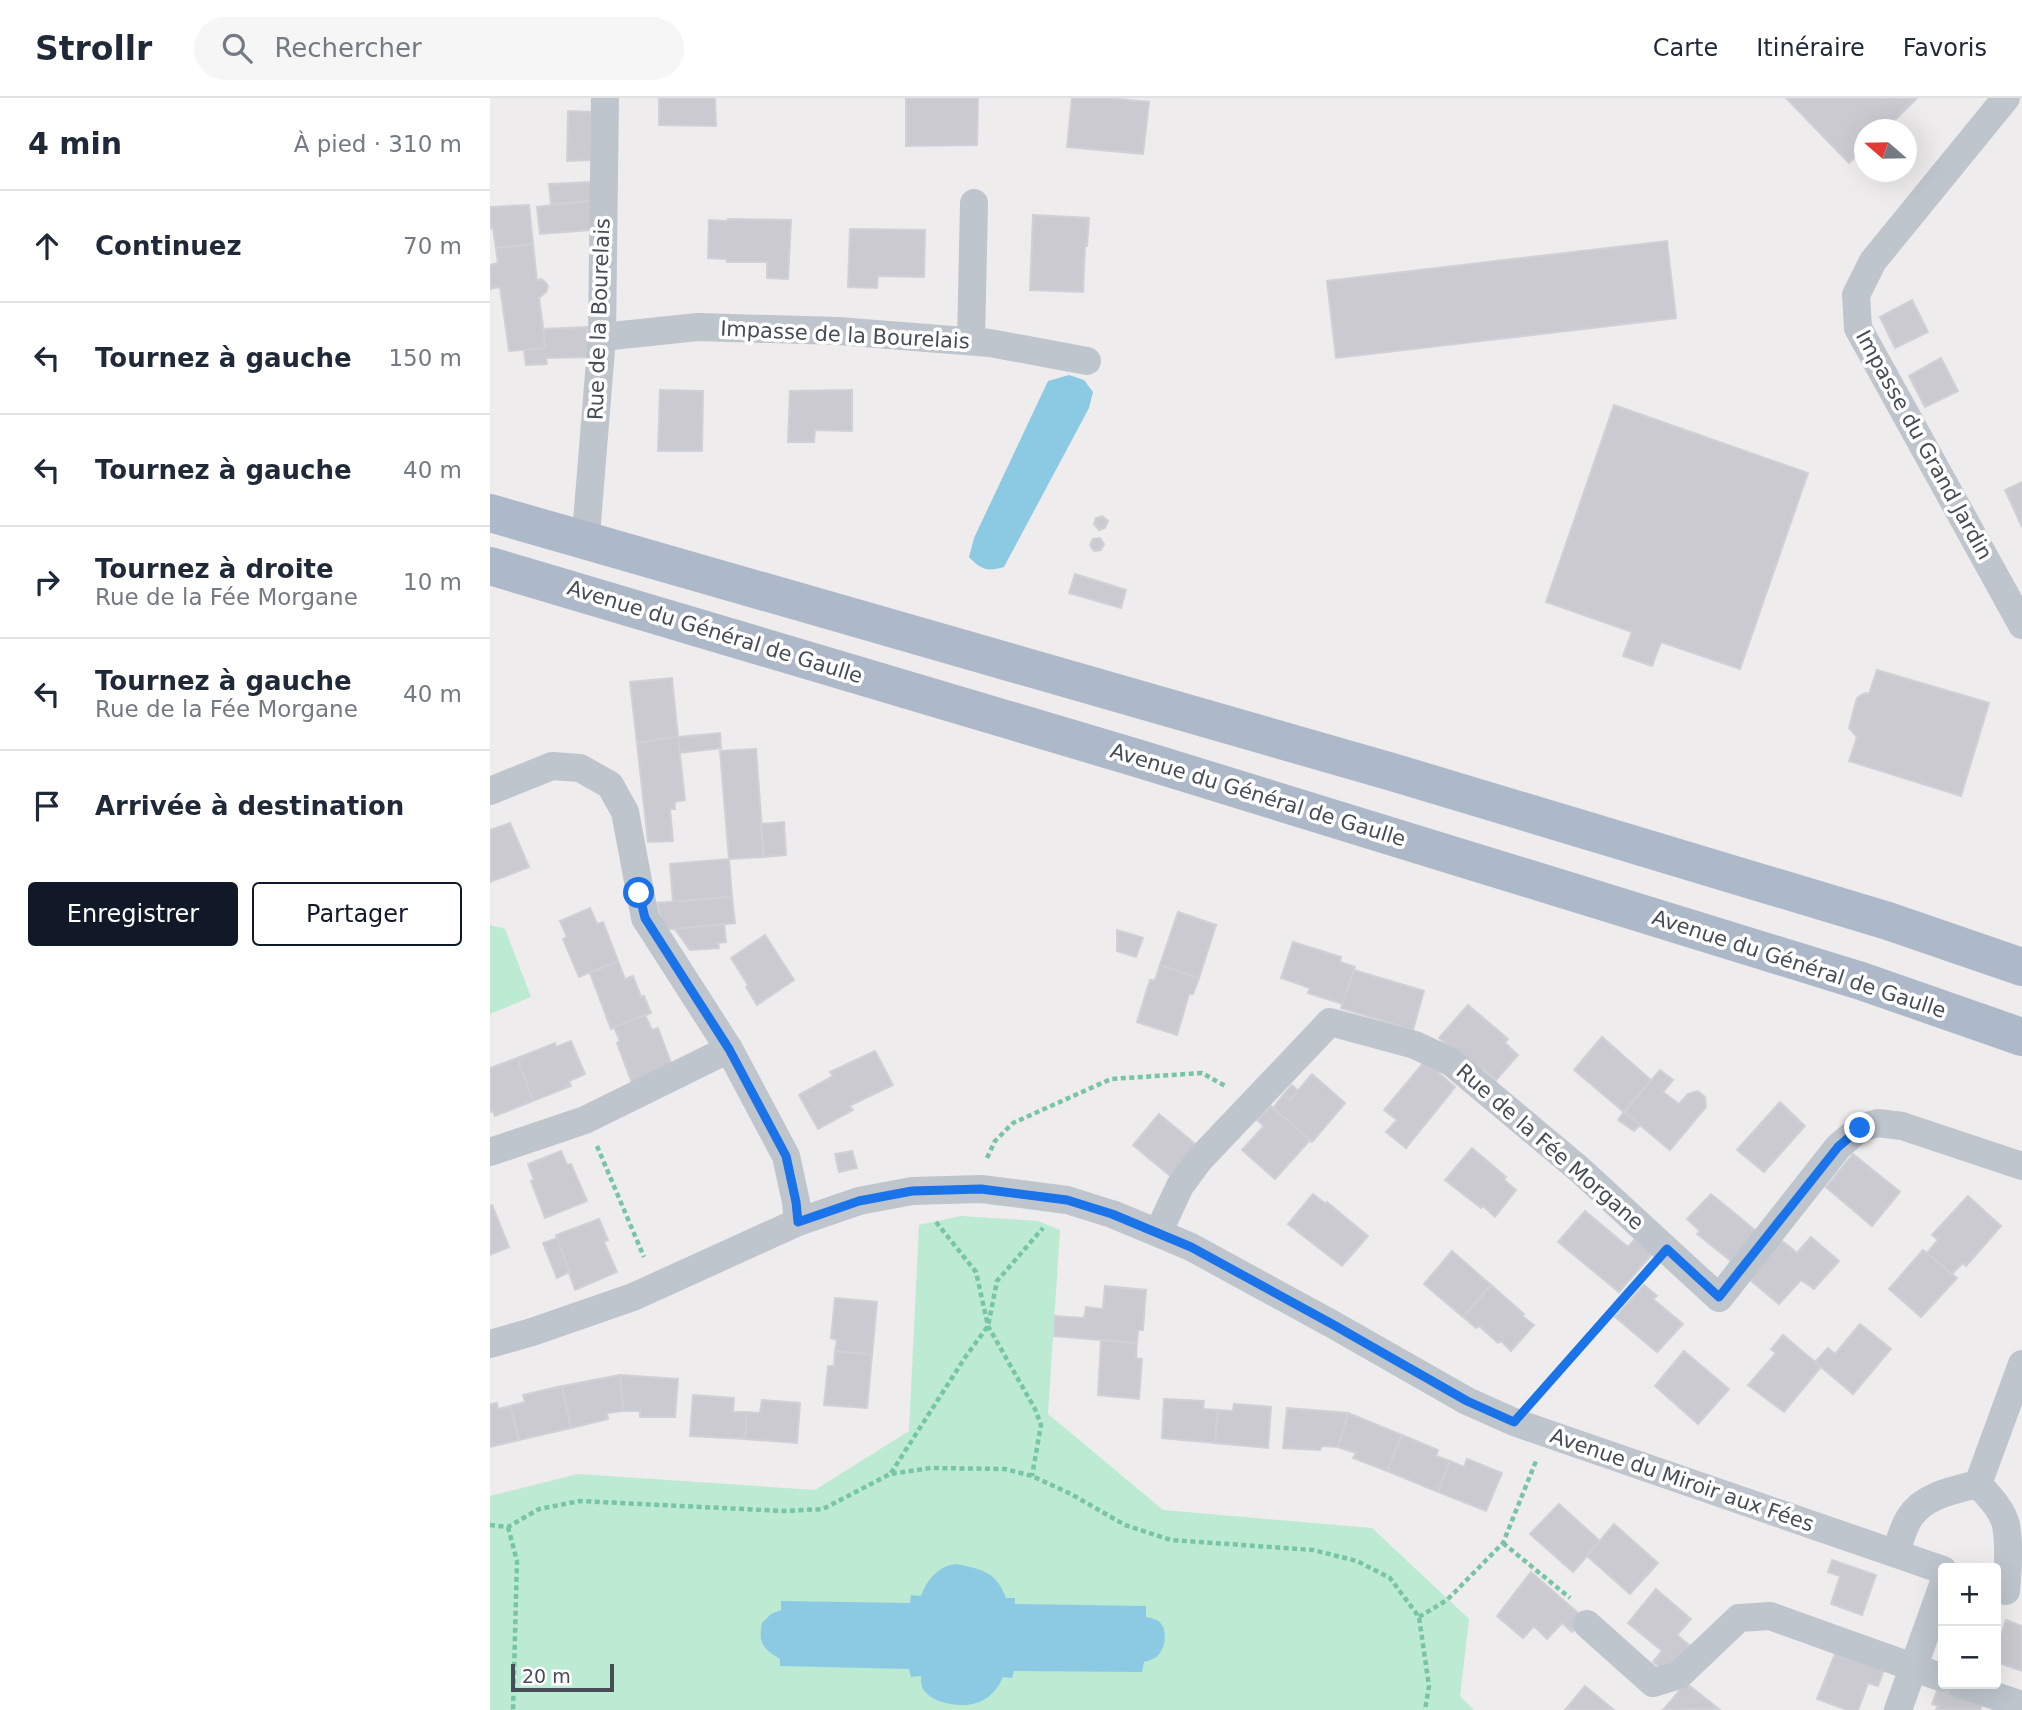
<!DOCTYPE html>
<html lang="fr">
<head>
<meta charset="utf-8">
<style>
  :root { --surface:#fff; --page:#f6f6f7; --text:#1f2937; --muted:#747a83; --line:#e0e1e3; --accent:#111827 }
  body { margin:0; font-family:"DejaVu Sans",sans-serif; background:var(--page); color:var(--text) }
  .controls { position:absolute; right:21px; bottom:21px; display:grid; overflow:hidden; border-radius:7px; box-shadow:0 7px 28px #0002 }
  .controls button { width:63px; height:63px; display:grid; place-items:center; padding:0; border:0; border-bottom:2px solid var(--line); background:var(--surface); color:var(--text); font:35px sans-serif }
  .compass { position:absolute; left:1364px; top:21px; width:63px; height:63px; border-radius:50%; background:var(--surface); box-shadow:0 7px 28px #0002; rotate:290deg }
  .scale { position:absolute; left:21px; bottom:18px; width:103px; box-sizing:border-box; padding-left:7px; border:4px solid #464d57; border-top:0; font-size:19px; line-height:24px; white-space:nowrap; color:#464d57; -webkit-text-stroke:5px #fff; paint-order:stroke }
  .stop { position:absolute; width:21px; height:21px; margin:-16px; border:5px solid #1a73e8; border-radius:50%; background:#fff }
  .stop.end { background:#1a73e8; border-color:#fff; box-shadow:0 2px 7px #0008 }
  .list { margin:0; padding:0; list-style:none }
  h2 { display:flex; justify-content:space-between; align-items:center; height:91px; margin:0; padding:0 28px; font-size:30px }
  h2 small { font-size:23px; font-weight:400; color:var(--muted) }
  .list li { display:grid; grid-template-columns:46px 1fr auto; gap:21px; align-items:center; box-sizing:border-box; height:112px; padding:0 28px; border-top:2px solid var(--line) }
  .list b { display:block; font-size:26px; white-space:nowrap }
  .list p { margin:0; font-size:23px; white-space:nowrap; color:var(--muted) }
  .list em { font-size:23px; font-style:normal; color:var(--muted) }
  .actions { display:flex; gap:14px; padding:21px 28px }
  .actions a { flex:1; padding:16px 0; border:2px solid var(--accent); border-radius:7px; text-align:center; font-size:24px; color:var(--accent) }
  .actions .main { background:var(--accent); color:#fff }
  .icon { flex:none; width:38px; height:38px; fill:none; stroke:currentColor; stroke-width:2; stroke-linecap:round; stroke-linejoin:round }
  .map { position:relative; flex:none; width:1532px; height:1612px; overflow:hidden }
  header { display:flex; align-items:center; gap:42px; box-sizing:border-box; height:98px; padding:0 35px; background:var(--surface); border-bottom:2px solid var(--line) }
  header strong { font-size:33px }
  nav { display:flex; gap:38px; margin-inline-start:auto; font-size:24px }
  .search { width:490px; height:63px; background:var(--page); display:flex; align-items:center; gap:18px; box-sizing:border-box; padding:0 24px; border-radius:38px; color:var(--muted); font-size:26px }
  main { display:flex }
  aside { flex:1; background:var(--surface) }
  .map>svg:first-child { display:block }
  .green { fill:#bcead2 }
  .water { fill:#8ccae4 }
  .building { fill:#cacad0; stroke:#d0d1d7; stroke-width:2 }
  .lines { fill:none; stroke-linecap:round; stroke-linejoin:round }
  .path { stroke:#77c5a5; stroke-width:4.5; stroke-dasharray:5 3.5; stroke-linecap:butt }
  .minor { stroke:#bec5cd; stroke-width:28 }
  .primary { stroke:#adb9c9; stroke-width:38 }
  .route { stroke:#1a73e8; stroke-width:9 }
  .labels { text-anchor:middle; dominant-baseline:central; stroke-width:7; stroke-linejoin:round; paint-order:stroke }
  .street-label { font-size:21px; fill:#464d57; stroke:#fff }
</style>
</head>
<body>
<header>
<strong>Strollr</strong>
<div class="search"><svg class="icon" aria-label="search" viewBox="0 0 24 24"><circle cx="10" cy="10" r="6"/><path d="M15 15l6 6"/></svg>Rechercher</div>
<nav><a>Carte</a><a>Itinéraire</a><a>Favoris</a></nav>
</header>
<main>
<aside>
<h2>4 min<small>À pied · 310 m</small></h2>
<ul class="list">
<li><svg class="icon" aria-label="ahead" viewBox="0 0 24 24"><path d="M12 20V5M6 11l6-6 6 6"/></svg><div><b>Continuez</b></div><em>70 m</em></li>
<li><svg class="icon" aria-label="left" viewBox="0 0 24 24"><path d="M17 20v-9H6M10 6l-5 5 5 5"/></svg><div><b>Tournez à gauche</b></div><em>150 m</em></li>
<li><svg class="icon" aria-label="left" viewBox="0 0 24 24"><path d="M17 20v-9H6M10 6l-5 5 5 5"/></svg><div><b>Tournez à gauche</b></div><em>40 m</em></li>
<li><svg class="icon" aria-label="right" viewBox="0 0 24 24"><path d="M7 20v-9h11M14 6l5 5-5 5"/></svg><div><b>Tournez à droite</b><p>Rue de la Fée Morgane</p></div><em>10 m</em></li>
<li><svg class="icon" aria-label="left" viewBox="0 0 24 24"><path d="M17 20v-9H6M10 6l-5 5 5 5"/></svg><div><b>Tournez à gauche</b><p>Rue de la Fée Morgane</p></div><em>40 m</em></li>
<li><svg class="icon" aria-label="arrive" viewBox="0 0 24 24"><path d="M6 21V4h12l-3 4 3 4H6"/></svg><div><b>Arrivée à destination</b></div></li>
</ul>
<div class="actions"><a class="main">Enregistrer</a><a>Partager</a></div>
</aside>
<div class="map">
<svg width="1532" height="1612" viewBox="0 0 1532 1612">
  <rect width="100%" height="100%" fill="#eeecec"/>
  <!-- green -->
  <g class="green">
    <path d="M0,827l15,4 26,68 -41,17z"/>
    <path d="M471,1118l77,5 22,9 -12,184 115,96 209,18 97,91 -9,77 14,14h-984v-214l88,-22 237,16 94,-59 10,-206z"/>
  </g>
  <!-- water -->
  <g class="water">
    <path d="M579,277l15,5 9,12 -4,16 -85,159c-16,5 -23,3 -35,-10l5,-19 74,-157z"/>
    <path d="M466,1466c25,5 40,7 50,34h9v6l131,2v11c6,1 12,2 16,8 6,10 2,27 -7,33 -4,2 -8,3 -11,4l-2,10 -128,-1 -2,7 -9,-1c-12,28 -37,33 -64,24 -6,-2 -15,-8 -17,-14 -1,-3 -1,-7 -1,-11l-10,1 -2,-8 -129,-3v-7c-17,-11 -22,-15 -18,-36l9,-9 10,-4v-9l129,2 1,-8 10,1c6,-16 17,-30 35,-32z"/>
  </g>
  <!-- building -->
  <g class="building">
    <path d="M169,0h56l1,28 -57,-1z"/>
    <path d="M416,0h72l-1,47 -71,1z"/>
    <path d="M582,0h35l42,4 -6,52 -76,-7z"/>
    <path d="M1296,0h131l-32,32h-21v19l-15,14z"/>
    <path d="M78,13l23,1v48l-24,1z"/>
    <path d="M101,84v19l-40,3 -2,-20z"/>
    <path d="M101,103v29l-51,4 -3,-27z"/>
    <path d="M39,107l4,39 -37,4 -3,-20h-3v-21z"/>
    <path d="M543,117l56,3 -2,28h-2l-2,46 -53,-2z"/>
    <path d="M238,121l63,1 -3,59 -21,-1v-16h-40l-1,-3 -18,-1 1,-38 19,1z"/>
    <path d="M360,131l75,1 -1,47 -46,-1 -1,12 -29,-1z"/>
    <path d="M1177,143l9,77 -340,40 -9,-77z"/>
    <path d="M43,146l4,37 4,-2 4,3 3,4 -2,6 -7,6 7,50 -37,3 -9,-64 -10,2v-24l8,-2 -2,-15z"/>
    <path d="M1422,202l16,32 -33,16 -15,-31z"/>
    <path d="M97,229l3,30 -44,1 1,6 -21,1 -2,-15 22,-2 -3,-19z"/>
    <path d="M1451,260l17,33 -33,16 -16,-31z"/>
    <path d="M170,292l43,1 -1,60h-44z"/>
    <path d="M362,292v41l-37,-1 -1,12h-26l2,-51z"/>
    <path d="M1124,307l194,68 -68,196 -79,-27 -9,24 -29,-10 9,-24 -86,-30z"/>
    <path d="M1532,384v45l-17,-37z"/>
    <path d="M612,418l6,5 -3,7 -6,2 -5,-6 2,-6z"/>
    <path d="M610,440l4,6 -3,6 -7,1 -4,-6 3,-6z"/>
    <path d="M585,476l51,16 -5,18 -52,-15z"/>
    <path d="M1387,572l112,33 -28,93 -112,-35 8,-24 -8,-9 8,-30 8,-5 4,1z"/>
    <path d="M182,580l6,59 -41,6 -7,-61z"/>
    <path d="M230,635l1,15 -42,5 -1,-16z"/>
    <path d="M188,639l7,63 -10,2v7h-5l3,32 -25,1 -11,-99z"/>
    <path d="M266,651l8,108 -35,2 -9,-108z"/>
    <path d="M294,724l2,33 -22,2 -3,-33z"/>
    <path d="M20,725l19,44 -39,15v-52z"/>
    <path d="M239,761l3,38 -59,5 -3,-38z"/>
    <path d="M242,799l3,26 -60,6h-11l-7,-26z"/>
    <path d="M100,810l7,16 6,-2 15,39 -39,16 -16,-38 4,-2 -7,-16z"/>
    <path d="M688,814l38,13 -17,53 -39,-13z"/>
    <path d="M234,826l2,18 -8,1 1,5 -29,2 -15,-21z"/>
    <path d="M627,832l26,8 -7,19 -19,-6z"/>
    <path d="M275,837l29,45 -37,25 -11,-18 2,-2 -17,-27z"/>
    <path d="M803,844l48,15 -1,5 15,5 -12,37 -35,-11 2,-5 -29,-10z"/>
    <path d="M128,863l7,18 8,-3 8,21 3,-1 7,17 -40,16 -21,-56z"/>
    <path d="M670,867l39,13 -6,16h-4l-12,41 -40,-13 13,-42h5z"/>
    <path d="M864,872l70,21 -11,39 -72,-22z"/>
    <path d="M978,907l40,34 -3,4 13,12 -22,25 -13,-11 -5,3 -39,-34z"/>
    <path d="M155,917l7,15 6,-2 14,38 -40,17 -15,-40 3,-2 -6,-14z"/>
    <path d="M1112,939l49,43 -27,32 -50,-42z"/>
    <path d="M81,943l14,33 -16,7 2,5 -38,15 -16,-43 38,-15 1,4z"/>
    <path d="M385,953l18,34 -44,21 4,4 -35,19 -19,-34 34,-19 -3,-4z"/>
    <path d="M27,960l16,43 -38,15 -2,-5 -3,1v-44z"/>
    <path d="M935,963l30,26 -49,61 -20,-16 11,-12 -13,-10z"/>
    <path d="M1170,972l13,10 -10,12 16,12 9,-10 10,-3 7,6 1,10 -36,43 -46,-38z"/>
    <path d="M822,976l33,29 -33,39 -39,-34 10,-13 7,5z"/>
    <path d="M802,987l6,6 -8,9 -7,-5z"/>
    <path d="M1290,1004l25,24 -41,46 -27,-22z"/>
    <path d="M781,1008l39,34 -35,39 -33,-29 22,-24 -7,-6z"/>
    <path d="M1134,1014l16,13 -6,6 -16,-11z"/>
    <path d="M669,1016l41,34 -26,31 -41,-34z"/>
    <path d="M982,1050l34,29 -2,3 12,10 -21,27 -12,-11 -2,2 -36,-28z"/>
    <path d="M71,1053l6,14 4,-1 16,37 -42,17 -14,-37 3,-1 -6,-16z"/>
    <path d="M362,1053l5,17 -18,4 -4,-18z"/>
    <path d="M1363,1056l47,38 -28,34 -46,-39z"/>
    <path d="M823,1096l13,10 1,-2 41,34 -26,30 -54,-42z"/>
    <path d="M1221,1096l45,37 -25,30 -34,-27 3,-3 -13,-12z"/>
    <path d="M1478,1098l33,30 -35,40 -3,-3 -11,11 -25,-21 11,-13 -6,-5z"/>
    <path d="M2,1107l17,42 -19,8v-49z"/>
    <path d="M1095,1113l43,36 8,-9 17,15 -34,39 -61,-50z"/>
    <path d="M109,1121l9,21 -4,2 13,30 -42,18 -19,-55z"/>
    <path d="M1321,1139l28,24 -25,28 -13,-9 -22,24 -30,-25 32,-39 16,13z"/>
    <path d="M67,1140l12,34 -12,6 -14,-35z"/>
    <path d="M1433,1152l34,28 -36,39 -32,-28z"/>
    <path d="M962,1153l39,34 -28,32 -39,-33z"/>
    <path d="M1001,1187l33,29 -2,2 12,9 -23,26 -10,-10 -3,2 -19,-17 -3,2 -13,-11z"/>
    <path d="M1154,1187l13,11 -4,3 30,25 -26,28 -42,-35z"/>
    <path d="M615,1188l41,4 -3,40h-5l-1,13 -83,-7 1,-20 29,2 2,-11 17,2z"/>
    <path d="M345,1200l42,4 -5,53 -37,-4 2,-11 -6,-2z"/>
    <path d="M1370,1226l31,25 -38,45 -38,-32 13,-14 7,6z"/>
    <path d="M1293,1237l38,32 -37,45 -36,-27 28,-32 -5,-4z"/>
    <path d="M611,1242l36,3 -1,15 6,1 -3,40 -41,-4z"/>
    <path d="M345,1253l37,4 -5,53 -43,-3 4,-39h6z"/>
    <path d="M1194,1253l45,38 -31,35 -43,-38z"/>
    <path d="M130,1277l58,4 -3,38h-35v-6h-17z"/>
    <path d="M130,1277l3,36 -16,2 1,6 -37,9 -9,-42z"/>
    <path d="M72,1288l9,42 -52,12 -9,-34 15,-4 -2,-7z"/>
    <path d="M203,1297l41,3 -1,14h14l-2,27 -55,-3z"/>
    <path d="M674,1301l40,2 -1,8 15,1 -3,33 -53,-5z"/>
    <path d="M272,1302l38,3 -3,40 -52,-4 2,-27 13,1z"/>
    <path d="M7,1305l1,6 12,-3 9,34 -29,7v-43z"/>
    <path d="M744,1306l37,3 -3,41 -53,-5 3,-33 15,1z"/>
    <path d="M797,1310l61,5 -10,34 -16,-1 -2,4 -37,-2z"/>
    <path d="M858,1315l54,22 -15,36 -34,-13 3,-5 -18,-6z"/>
    <path d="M912,1337l36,15 -2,6 14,5 -12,31 -51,-21z"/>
    <path d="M977,1361l35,14 -16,38 -48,-19 12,-31 14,6z"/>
    <path d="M1069,1406l41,37 -27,31 -43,-38z"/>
    <path d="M1124,1426l44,39 -28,31 -43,-38z"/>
    <path d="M1342,1462l44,15 -14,40 -31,-11 9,-28 -12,-4z"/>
    <path d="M1041,1474l53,46 -12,14 -10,-9 -15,16 -13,-13 -11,12 -26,-22z"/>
    <path d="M1166,1491l35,30 -14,16 13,11 -23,28 -14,-12 9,-11 -34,-28z"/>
    <path d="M1516,1522l16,6v45l-26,-9v-13z"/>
    <path d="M1345,1556l49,16 -6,16 -10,-3 -10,27h-11l-30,-11z"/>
    <path d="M1196,1585l33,26 -56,1z"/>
    <path d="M1095,1588l29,24h-49z"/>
    <path d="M1448,1590l44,17 -2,5h-44l2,-4 -6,-2z"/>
  </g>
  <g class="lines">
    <!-- path -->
    <g class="path">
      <path d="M107,1048l47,111"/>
      <path d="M497,1060l8,-17 18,-18 98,-44 91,-6 25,14"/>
      <path d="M446,1124l40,50 12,54 47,83 6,16 -9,51"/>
      <path d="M1045,1300l110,-125"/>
      <path d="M401,1375l75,-117 22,-30 9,-45 46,-53"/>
      <path d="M0,1427l18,2 31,-18 41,-8 204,10 39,-2 67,-35 41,-6 74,1 27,7 39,18 54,31 46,15 142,10 44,11 33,17 29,39 10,69 -4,24"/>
      <path d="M18,1429l9,34 -4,149"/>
      <path d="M1013,1445l67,55"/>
      <path d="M929,1519l28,-17 56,-57 33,-82"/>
    </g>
    <!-- minor -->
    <g class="minor">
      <path d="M1516,0l-133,163 -17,34 2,33 164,297"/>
      <path d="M112,239l96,-10 140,4 152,12 97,18"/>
      <path d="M481,243l3,-138"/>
      <path d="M97,442v-18l15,-185 3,-239"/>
      <path d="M0,693l62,-25 28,2 30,17 15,27 20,106 84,131 57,107 10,46 2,20"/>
      <path d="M0,1054l95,-32 144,-71"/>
      <path d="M668,1135l22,-47 20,-27 130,-137 85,23 36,17 129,108 139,128 119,-151 22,-19 18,-5 24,3 120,40"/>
      <path d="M0,1246l42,-12 101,-35 165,-75 61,-21 53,-10 69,-2 86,11 45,14 46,19 33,14 141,77 135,77 47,21 429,148"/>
      <path d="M1488,1386l44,-120"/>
      <path d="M1488,1386c10,11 24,25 28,41 4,20 2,45 0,66"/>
      <path d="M1406,1454c4,-11 7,-25 14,-35 14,-22 45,-27 68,-33"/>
      <path d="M1097,1526l66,59 26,-8 60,-57 31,-2 173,62"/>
      <path d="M1470,1586l62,21"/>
      <path d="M1408,1612l45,-125"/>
    </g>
    <!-- primary -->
    <g class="primary">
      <path d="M0,415l902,259 496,149 134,46"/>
      <path d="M0,468l650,193 721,222 161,56"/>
    </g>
  </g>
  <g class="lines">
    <!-- route -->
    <path class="route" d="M149,795l6,25 84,131 57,107 10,46 2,20 61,-21 53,-10 69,-2 86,11 45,14 79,33 141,77 135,77 47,21 153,-173 52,48 119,-150 22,-19"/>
  </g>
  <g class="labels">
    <!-- street labels -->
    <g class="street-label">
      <text transform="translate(109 221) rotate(-88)">Rue de la Bourelais</text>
      <text transform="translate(355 237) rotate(3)">Impasse de la Bourelais</text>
      <text transform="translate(1434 347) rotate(61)">Impasse du Grand Jardin</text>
      <text transform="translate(225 534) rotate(17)">Avenue du Général de Gaulle</text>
      <text transform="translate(768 697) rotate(17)">Avenue du Général de Gaulle</text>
      <text transform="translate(1309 866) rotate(18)">Avenue du Général de Gaulle</text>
      <text transform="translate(1060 1049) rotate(41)">Rue de la Fée Morgane</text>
      <text transform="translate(1192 1382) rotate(19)">Avenue du Miroir aux Fées</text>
    </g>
  </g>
</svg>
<div class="controls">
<button>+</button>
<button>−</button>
</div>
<svg class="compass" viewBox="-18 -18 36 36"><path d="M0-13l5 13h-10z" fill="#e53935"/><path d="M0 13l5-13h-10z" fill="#747a83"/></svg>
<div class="scale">20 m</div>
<div class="stop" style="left:149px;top:795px"></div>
<div class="stop end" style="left:1370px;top:1030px"></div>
</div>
</main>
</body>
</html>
